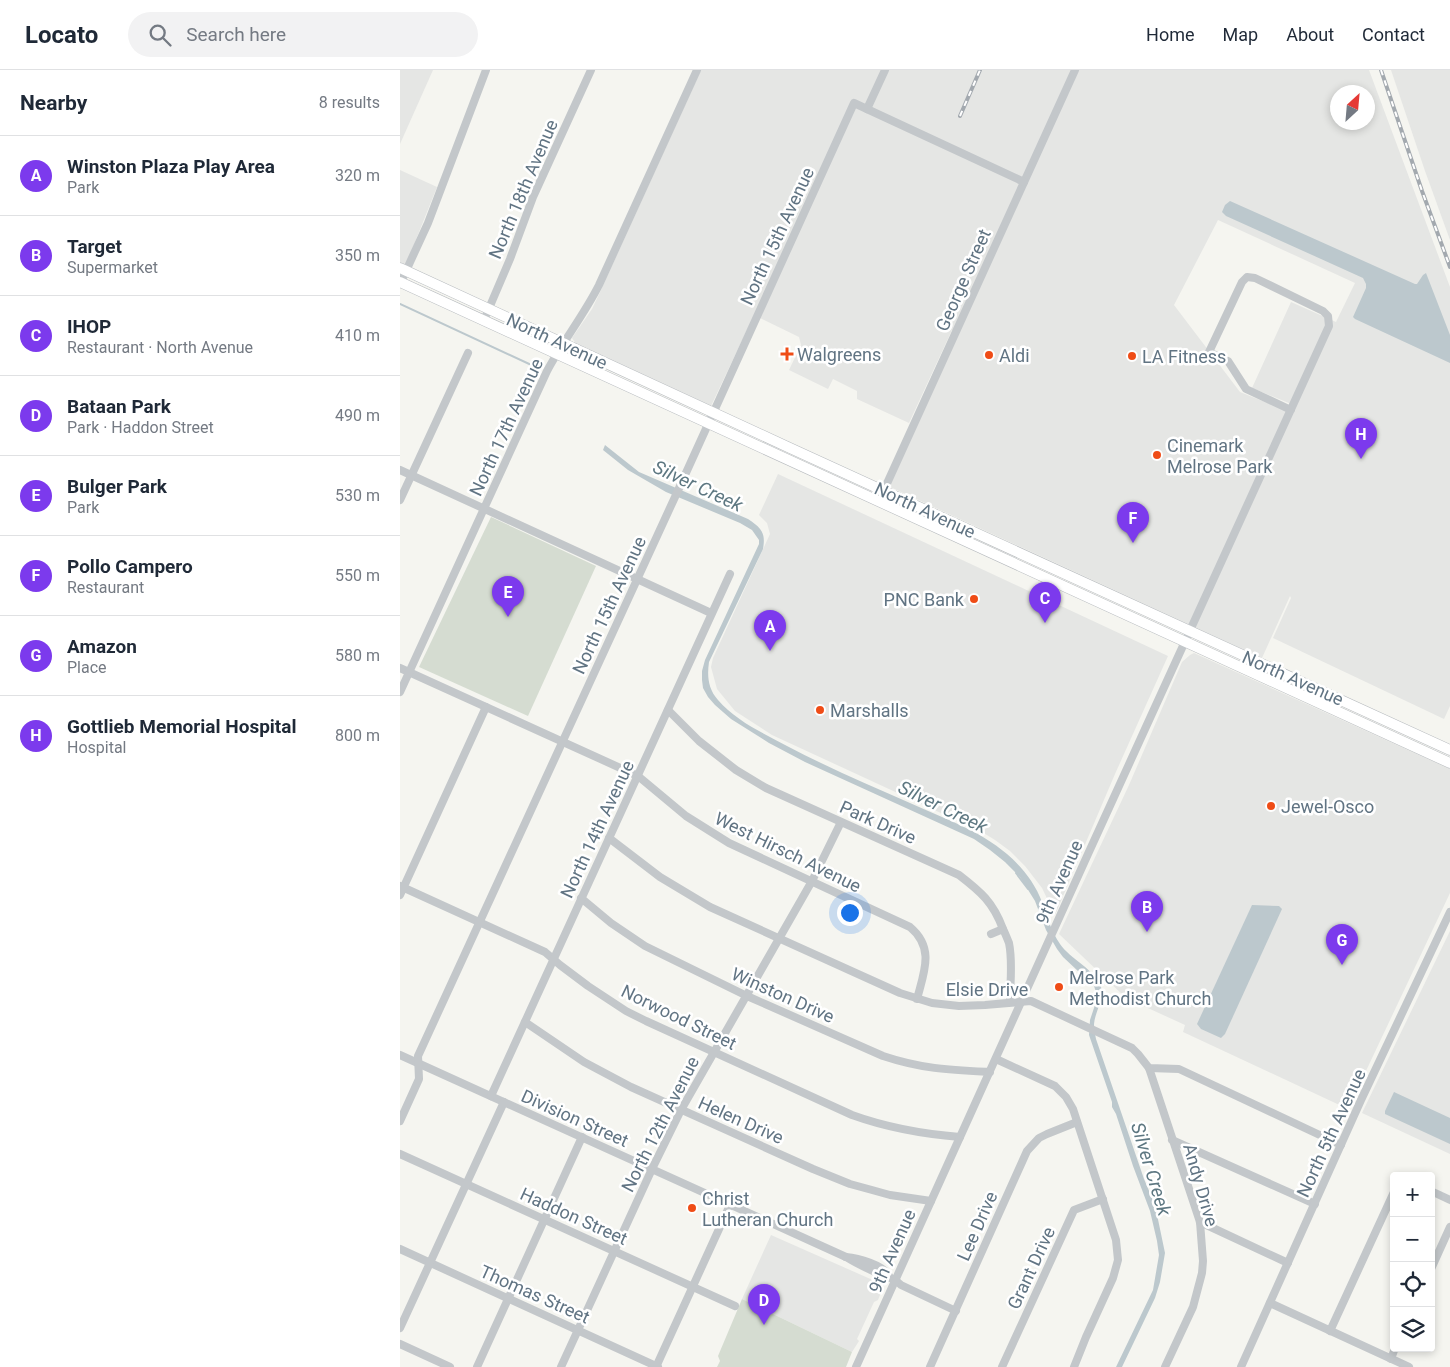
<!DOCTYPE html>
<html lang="en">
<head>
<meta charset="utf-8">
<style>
  :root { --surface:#fff; --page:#f2f2f3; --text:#1f2937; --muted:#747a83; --line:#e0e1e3; --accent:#7c3aed }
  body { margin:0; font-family:Roboto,sans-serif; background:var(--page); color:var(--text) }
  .controls { position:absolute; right:15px; bottom:15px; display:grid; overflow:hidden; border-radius:5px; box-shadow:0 2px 8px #0003 }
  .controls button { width:45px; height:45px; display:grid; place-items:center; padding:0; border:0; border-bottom:1px solid var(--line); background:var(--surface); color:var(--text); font:25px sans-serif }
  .compass { position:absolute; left:930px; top:15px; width:45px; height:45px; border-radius:50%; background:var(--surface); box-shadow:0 2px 8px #0003; rotate:26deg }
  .you { position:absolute; left:449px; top:842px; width:18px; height:18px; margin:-12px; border:4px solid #fff; border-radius:50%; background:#1a73e8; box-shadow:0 0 0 8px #1a73e833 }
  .badge { display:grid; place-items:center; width:32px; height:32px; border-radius:50%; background:var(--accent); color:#fff; font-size:16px; font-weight:700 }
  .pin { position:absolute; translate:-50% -41px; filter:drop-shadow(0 1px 2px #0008) }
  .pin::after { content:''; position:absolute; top:26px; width:18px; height:15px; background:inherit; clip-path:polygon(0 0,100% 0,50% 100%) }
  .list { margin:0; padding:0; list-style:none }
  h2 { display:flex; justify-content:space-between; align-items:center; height:65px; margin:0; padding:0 20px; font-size:21px }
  h2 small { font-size:16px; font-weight:400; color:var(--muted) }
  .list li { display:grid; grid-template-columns:32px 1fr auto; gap:15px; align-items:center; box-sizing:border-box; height:80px; padding:0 20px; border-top:1px solid var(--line) }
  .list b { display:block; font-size:19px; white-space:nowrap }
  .list p { margin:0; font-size:16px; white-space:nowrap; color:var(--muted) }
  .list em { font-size:16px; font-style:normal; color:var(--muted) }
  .icon { flex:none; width:28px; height:28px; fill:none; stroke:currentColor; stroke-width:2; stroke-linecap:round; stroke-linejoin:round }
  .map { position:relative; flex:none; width:1050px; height:1297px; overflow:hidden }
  header { display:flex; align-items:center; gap:30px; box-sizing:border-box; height:70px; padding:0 25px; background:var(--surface); border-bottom:1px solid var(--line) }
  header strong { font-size:24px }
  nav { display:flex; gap:28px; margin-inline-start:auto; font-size:18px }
  .search { width:350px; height:45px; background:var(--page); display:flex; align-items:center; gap:12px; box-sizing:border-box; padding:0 18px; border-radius:28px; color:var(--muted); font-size:19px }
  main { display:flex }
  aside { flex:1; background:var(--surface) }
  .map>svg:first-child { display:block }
  .built { fill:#e5e6e4; fill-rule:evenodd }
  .green { fill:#d5dcd1 }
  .water { fill:#bcc8cd }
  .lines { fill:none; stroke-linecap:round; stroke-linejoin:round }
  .stream { stroke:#bcc8cd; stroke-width:2 }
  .major-casing { stroke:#b6babe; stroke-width:11 }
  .minor { stroke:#c3c7ca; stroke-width:8 }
  .major { stroke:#fff; stroke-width:10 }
  .rail-casing { stroke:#a3a9af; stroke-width:4 }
  .rail { stroke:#fff; stroke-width:2; stroke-dasharray:5.5; stroke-linecap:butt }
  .poi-dot { fill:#ef4c16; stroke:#fff; stroke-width:2 }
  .labels { text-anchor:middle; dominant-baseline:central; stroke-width:5; stroke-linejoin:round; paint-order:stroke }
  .street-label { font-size:18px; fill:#617483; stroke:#fff }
  .poi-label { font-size:18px; fill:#617483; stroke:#fff; text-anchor:start }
  .water-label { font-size:19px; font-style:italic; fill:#5d7781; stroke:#fff }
</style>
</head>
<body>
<header>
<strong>Locato</strong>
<div class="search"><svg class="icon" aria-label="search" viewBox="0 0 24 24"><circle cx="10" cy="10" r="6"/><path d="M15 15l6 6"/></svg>Search here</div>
<nav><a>Home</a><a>Map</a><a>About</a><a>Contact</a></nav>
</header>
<main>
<aside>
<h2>Nearby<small>8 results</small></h2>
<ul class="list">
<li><span class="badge">A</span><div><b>Winston Plaza Play Area</b><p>Park</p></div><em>320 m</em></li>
<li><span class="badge">B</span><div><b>Target</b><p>Supermarket</p></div><em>350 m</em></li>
<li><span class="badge">C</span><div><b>IHOP</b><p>Restaurant · North Avenue</p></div><em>410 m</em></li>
<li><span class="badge">D</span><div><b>Bataan Park</b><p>Park · Haddon Street</p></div><em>490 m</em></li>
<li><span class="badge">E</span><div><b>Bulger Park</b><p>Park</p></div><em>530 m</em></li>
<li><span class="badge">F</span><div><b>Pollo Campero</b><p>Restaurant</p></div><em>550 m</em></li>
<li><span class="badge">G</span><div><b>Amazon</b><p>Place</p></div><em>580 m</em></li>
<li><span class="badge">H</span><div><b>Gottlieb Memorial Hospital</b><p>Hospital</p></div><em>800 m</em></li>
</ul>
</aside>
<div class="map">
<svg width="1050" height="1297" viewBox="0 0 1050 1297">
  <rect width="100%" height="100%" fill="#f5f5f0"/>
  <!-- built -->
  <g class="built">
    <path d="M0,0h33l-33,74z"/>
    <path d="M301,0h668l81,217v419l-6,13 -171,-81 18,-40 -1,-2 -28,62 -374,-172 68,-154 -4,-2 -43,93 -52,-24v-8l-24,-12 -5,10 -39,-19 12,-25 -2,-8 -45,-22 -43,91 -135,-62 -4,-6 20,-29 9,-19zM938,22h30v30h-30zM818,150l137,63 -19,39 -45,-20 -39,86 44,18 -3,7 -53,-21 -66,-87z"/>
    <path d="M991,0h59v170l-25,-69z"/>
    <path d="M0,100l37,17 -32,80 -5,-3z"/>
    <path d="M378,404l390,182 -53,118 -60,141 -13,-27 -17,-22 -15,-15 -15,-11 -13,-8 -210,-97 -37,-24 -18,-22 -6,-22 2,-9 57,-124 -3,-11 -8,-8z"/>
    <path d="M794,583l256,116v124l-102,216 -165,-77 2,-7 -59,-27 -67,-64 70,-149 53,-123 8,-7z"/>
    <path d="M1050,861v223l-88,-41z"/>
    <path d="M371,1165l113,50 -6,15 -4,2 -17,37 2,2 -7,11 -110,-53z"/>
  </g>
  <!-- green -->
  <g class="green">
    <path d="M91,447l105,49 -68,150 -109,-49z"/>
    <path d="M342,1229l110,53 -6,15h-129l3,-6 -2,-5z"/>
  </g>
  <!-- water -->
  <g class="water">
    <path d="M830,131l185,83h2l6,-9 3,-2 24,62v28l-95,-44 -2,-2 13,-29v-4l-3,-6 -137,-62 -4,-4 3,-7z"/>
    <path d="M205,375l34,27 109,47c13,9 18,13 15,30l-54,113c-2,14 -1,27 9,38 18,21 45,33 69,46 40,21 82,39 123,57 33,15 69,27 97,51 15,13 28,29 35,48 5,14 9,29 18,42 10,15 36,26 41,43 3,12 -6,25 -7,37 0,5 1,10 2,15l48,140 11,26 10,48 -5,29 -5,16 -33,69h-6l37,-77 6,-35 -2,-14 -7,-30 -17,-45 -17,-52 -4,-7v-5l-23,-67 1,-15 6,-18 1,-7 -3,-9 -31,-29 -6,-8 -11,-19 -11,-29 -15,-24 -15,-15 -15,-12 -16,-11 -169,-77 -36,-19 -38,-24 -16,-14 -7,-8 -5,-9 -1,-8v-9l3,-11 54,-116v-4l-7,-10 -12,-7 -74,-31 -38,-22 -25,-20z"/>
    <path d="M852,835l27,1 3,3 -57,125 -4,4 -20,-9 -4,-5z"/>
    <path d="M994,1022l56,26v26l-65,-30v-3z"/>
  </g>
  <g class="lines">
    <!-- stream -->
    <g class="stream">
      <path d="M0,234l140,65"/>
      <path d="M616,803l12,16"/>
    </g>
    <!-- major casing -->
    <g class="major-casing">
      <g id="major">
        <path d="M0,198l390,180 660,302"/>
        <path d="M0,212l1050,481"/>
      </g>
    </g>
    <!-- minor -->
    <g class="minor">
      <path d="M467,39l18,-39"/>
      <path d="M0,214l28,-61 58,-153"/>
      <path d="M84,250l26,-61 23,-62 58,-127"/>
      <path d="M0,400l311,143"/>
      <path d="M0,430l68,-147"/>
      <path d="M479,431l196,-431"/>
      <path d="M0,598l238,108 48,40 43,27 181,84c25,21 14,45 7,72"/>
      <path d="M0,622l147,-321c16,-30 37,-56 52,-86l98,-215"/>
      <path d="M268,640l31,31 37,29 30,18 193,87c22,17 34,27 44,54 2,4 4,9 6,14 4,19 1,40 1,59"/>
      <path d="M209,768l51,39 50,30 190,86 32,10 27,3 26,-1 46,-4 101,47 6,6 11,14 30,1 162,76"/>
      <path d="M0,816l145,66 15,13 28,21 38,25 20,10 206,94c36,13 71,19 108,22"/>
      <path d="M0,825l86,-188"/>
      <path d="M181,828l30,25 34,23 102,50 136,60c39,13 67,14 107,16"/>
      <path d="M591,864l12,-5"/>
      <path d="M125,952l59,40 47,25 182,82 37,15 22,6 18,5 41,6"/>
      <path d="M0,985l446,202c11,7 22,12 34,17 10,5 12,2 21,11l55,26"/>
      <path d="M596,989l59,27 11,11 7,12 43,131 2,20 -5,18 -27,59 -12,30"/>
      <path d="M749,998l51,154 3,39 -1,12 -9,34 -28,60"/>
      <path d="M91,1026l239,-522"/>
      <path d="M0,1051l19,-42 -1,-23 257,-559 179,-394 170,79"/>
      <path d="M772,1070l143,64"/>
      <path d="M0,1084l335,152"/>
      <path d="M1031,1121l19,9"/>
      <path d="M800,1152l88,41"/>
      <path d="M0,1179l258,118"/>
      <path d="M446,1187c12,1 38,8 43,19"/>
      <path d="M1031,1199l19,-42"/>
      <path d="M870,1233l139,64"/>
      <path d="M0,1258l104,-226"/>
      <path d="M930,1261l64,-139"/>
      <path d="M0,1274l50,23"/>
      <path d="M991,1289l4,-11"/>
      <path d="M77,1297l105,-230"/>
      <path d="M161,1297l91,-198 29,-59 131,-229 29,-59"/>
      <path d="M256,1297l74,-162"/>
      <path d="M456,1297c78,-171 154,-342 232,-513 80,-176 161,-351 241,-528l-1,-10 -5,-5 -68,-33 -8,-1 -5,5 -33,70 19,9 18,28 45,21"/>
      <path d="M530,1297l97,-216 12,-13 8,-4 30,-12"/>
      <path d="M602,1297l72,-157 29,-11"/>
      <path d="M841,1297l120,-267 89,-188"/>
    </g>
    <!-- major -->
    <use href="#major" class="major"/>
    <!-- rail casing -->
    <g class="rail-casing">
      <g id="rail">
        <path d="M981,0l41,121 28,76"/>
        <path d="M560,46l20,-46"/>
      </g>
    </g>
    <!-- rail -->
    <use href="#rail" class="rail"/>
  </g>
  <!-- markers -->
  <g class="poi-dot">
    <path d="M384.5 276.5h5v5h5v5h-5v5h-5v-5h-5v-5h5z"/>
    <circle cx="589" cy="285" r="5"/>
    <circle cx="732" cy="286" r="5"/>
    <circle cx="757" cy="385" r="5"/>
    <circle cx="574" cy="529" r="5"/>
    <circle cx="420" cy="640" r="5"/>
    <circle cx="871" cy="736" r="5"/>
    <circle cx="659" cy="917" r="5"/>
    <circle cx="292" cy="1138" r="5"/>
  </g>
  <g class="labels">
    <!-- street labels -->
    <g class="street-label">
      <text transform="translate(123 119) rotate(-67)">North 18th Avenue</text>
      <text transform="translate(377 166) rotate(-65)">North 15th Avenue</text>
      <text transform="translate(563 210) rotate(-66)">George Street</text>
      <text transform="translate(157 271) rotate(25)">North Avenue</text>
      <text transform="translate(106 357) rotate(-65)">North 17th Avenue</text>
      <text transform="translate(525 440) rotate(25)">North Avenue</text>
      <text transform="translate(209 535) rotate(-65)">North 15th Avenue</text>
      <text transform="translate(893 608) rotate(24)">North Avenue</text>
      <text transform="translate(478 752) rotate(24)">Park Drive</text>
      <text transform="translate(197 759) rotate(-65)">North 14th Avenue</text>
      <text transform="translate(388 782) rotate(26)">West Hirsch Avenue</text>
      <text transform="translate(659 812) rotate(-66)">9th Avenue</text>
      <text x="587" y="919">Elsie Drive</text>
      <text transform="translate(383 925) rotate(24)">Winston Drive</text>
      <text transform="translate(279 947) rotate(26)">Norwood Street</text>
      <text transform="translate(175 1048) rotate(24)">Division Street</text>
      <text transform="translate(341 1050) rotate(24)">Helen Drive</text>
      <text transform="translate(260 1054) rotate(-63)">North 12th Avenue</text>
      <text transform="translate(931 1063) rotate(-65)">North 5th Avenue</text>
      <text transform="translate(801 1115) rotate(74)">Andy Drive</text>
      <text transform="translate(174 1146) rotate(24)">Haddon Street</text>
      <text transform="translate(577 1156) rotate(-66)">Lee Drive</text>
      <text transform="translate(492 1181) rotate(-66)">9th Avenue</text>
      <text transform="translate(631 1198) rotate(-65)">Grant Drive</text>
      <text transform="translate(135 1224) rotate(24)">Thomas Street</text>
    </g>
    <!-- poi labels -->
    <g class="poi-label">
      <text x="397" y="284">Walgreens</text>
      <text x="599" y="285">Aldi</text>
      <text x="742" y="286">LA Fitness</text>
      <text x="767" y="375">Cinemark<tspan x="767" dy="21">Melrose Park</tspan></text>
      <text x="564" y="529" text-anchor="end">PNC Bank</text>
      <text x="430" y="640">Marshalls</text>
      <text x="881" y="736">Jewel-Osco</text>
      <text x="669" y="907">Melrose Park<tspan x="669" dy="21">Methodist Church</tspan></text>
      <text x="302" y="1128">Christ<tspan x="302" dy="21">Lutheran Church</tspan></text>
    </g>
    <!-- water labels -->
    <g class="water-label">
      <text transform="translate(298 416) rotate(25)">Silver Creek</text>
      <text transform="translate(543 737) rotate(26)">Silver Creek</text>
      <text transform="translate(751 1099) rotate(73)">Silver Creek</text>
    </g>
  </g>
</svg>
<div class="controls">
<button>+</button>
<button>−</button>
<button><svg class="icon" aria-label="locate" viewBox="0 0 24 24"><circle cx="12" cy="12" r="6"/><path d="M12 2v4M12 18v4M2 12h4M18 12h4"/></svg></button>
<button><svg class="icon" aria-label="layers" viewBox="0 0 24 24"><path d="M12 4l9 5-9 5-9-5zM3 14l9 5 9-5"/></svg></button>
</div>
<svg class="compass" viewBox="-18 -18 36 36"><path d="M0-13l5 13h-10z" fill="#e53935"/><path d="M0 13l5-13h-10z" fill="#747a83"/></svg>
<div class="you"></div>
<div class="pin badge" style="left:370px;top:581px">A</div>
<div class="pin badge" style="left:747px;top:862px">B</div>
<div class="pin badge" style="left:645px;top:553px">C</div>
<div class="pin badge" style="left:364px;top:1255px">D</div>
<div class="pin badge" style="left:108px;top:547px">E</div>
<div class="pin badge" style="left:733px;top:473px">F</div>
<div class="pin badge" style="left:942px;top:895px">G</div>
<div class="pin badge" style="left:961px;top:389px">H</div>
</div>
</main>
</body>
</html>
